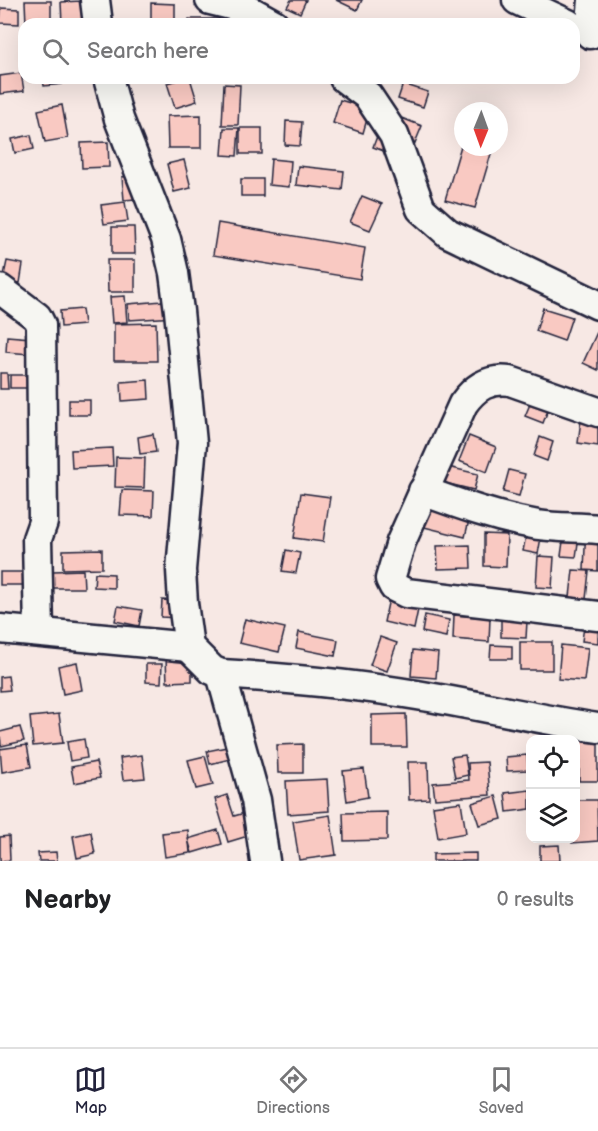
<!DOCTYPE html>
<html lang="en">
<head>
<meta charset="utf-8">
<style>
  :root { --surface:#fff; --page:#f6f6f6; --text:#202124; --muted:#757577; --line:#e0e0e0; --accent:#22223b }
  body { margin:0; font-family:"Balsamiq Sans",sans-serif; background:var(--page); color:var(--text) }
  .controls { position:absolute; right:18px; bottom:18px; display:grid; overflow:hidden; border-radius:12px; box-shadow:0 6px 24px #0002 }
  .controls button { width:54px; height:54px; display:grid; place-items:center; padding:0; border:0; border-bottom:2px solid var(--line); background:var(--surface); color:var(--text); font:30px sans-serif }
  .compass { position:absolute; left:454px; top:102px; width:54px; height:54px; border-radius:50%; background:var(--surface); box-shadow:0 6px 24px #0002; rotate:181deg }
  .list { margin:0; padding:0; list-style:none }
  h2 { display:flex; justify-content:space-between; align-items:center; height:78px; margin:0; padding:0 24px; font-size:26px }
  h2 small { font-size:20px; font-weight:400; color:var(--muted) }
  .icon { flex:none; width:33px; height:33px; fill:none; stroke:currentColor; stroke-width:2; stroke-linecap:round; stroke-linejoin:round }
  .map { position:relative; flex:none; width:598px; height:861px; overflow:hidden }
  .search { position:absolute; background:var(--surface); box-shadow:0 6px 24px #0002; left:18px; right:18px; top:18px; height:66px; display:flex; align-items:center; gap:15px; box-sizing:border-box; padding:0 21px; border-radius:18px; color:var(--muted); font-size:22px }
  .sheet { height:186px; background:var(--surface) }
  nav { display:flex; justify-content:space-around; align-items:center; box-sizing:border-box; height:84px; border-top:2px solid var(--line); background:var(--surface); font-size:16px; color:var(--muted) }
  nav a { display:grid; justify-items:center; gap:3px }
  nav .on { color:var(--accent) }
  .map>svg:first-child { display:block }
  .building { fill:#f9c9c2; stroke:#22223b; stroke-width:1.5 }
  .lines { fill:none; stroke-linecap:round; stroke-linejoin:round }
  .minor-casing { stroke:#22223b; stroke-width:33 }
  .minor { stroke:#f6f6f2; stroke-width:28 }
</style>
</head>
<body>
<div class="map">
<svg width="598" height="861" viewBox="0 0 598 861">
  <rect width="100%" height="100%" fill="#f7e8e4"/>
  <filter id="ink" filterUnits="userSpaceOnUse"><feTurbulence type="fractalNoise" baseFrequency=".0167" numOctaves="2"/><feDisplacementMap in="SourceGraphic" scale="12" xChannelSelector="R" yChannelSelector="G"/><feConvolveMatrix kernelMatrix="1 2 1 2 8 2 1 2 1" color-interpolation-filters="sRGB"/></filter>
  <g filter="url(#ink)">
    <!-- building -->
    <g class="building">
      <path d="M291,0h15l-6,13 -13,-6z"/>
      <path d="M336,0h26l-5,10z"/>
      <path d="M25,1h26v23h-25z"/>
      <path d="M81,1l1,23h-20l-1,-22z"/>
      <path d="M151,3l24,1v20h-24z"/>
      <path d="M1,8l18,1v15l-19,-1z"/>
      <rect x="189" y="19" width="30" height="5"/>
      <path d="M21,73l3,18 -24,3v-18z"/>
      <path d="M43,78h18l1,6 -18,2z"/>
      <path d="M184,78h6l7,23 -22,7 -8,-25z"/>
      <path d="M224,84l16,1 -2,40h-16z"/>
      <path d="M403,84l25,8 -5,15 -25,-8z"/>
      <path d="M340,100l30,9 -7,24 -30,-10z"/>
      <path d="M62,105l6,33 -23,4 -7,-32z"/>
      <path d="M386,112l36,14 -14,34 -35,-13z"/>
      <path d="M201,115v33h-33l-1,-32z"/>
      <path d="M286,121l16,1 -2,24 -15,-1z"/>
      <path d="M224,128h15l-2,28 -15,-1z"/>
      <rect x="240" y="128" width="22" height="26"/>
      <path d="M31,135l3,14 -19,4 -3,-14z"/>
      <path d="M463,139v8h30l-18,61 -30,-8z"/>
      <path d="M108,142l1,25 -27,1 -1,-25z"/>
      <path d="M271,159l20,2 -2,26 -20,-2z"/>
      <path d="M184,160l7,28 -17,4 -7,-28z"/>
      <path d="M298,166l46,5 -2,19 -46,-5z"/>
      <path d="M145,174l2,24 -23,2 -2,-23z"/>
      <rect x="241" y="179" width="22" height="17"/>
      <path d="M362,196l20,8 -12,26 -20,-8z"/>
      <path d="M125,202l3,19 -24,3 -3,-19z"/>
      <path d="M218,223l147,25 -5,31 -147,-24z"/>
      <path d="M112,227h22l1,27h-23z"/>
      <path d="M107,260h28v32h-27z"/>
      <path d="M7,261l16,3 -3,19 -17,-3z"/>
      <path d="M125,296l2,26 -15,1 -2,-26z"/>
      <path d="M174,300l1,17 -46,3 -1,-16z"/>
      <path d="M543,308l29,9 -8,24 -28,-10z"/>
      <path d="M82,309l2,16 -23,2 -1,-16z"/>
      <path d="M156,323l1,38h-43v-37z"/>
      <path d="M598,330v40l-15,-7z"/>
      <path d="M7,336l36,3 -1,16 -36,-3z"/>
      <path d="M0,373h7l1,16h-8z"/>
      <rect x="10" y="375" width="23" height="13"/>
      <path d="M148,380l1,19 -27,2 -1,-19z"/>
      <path d="M538,385l17,7 -12,31 -18,-7z"/>
      <rect x="69" y="400" width="21" height="15"/>
      <path d="M582,412l16,2v32l-20,-3z"/>
      <path d="M153,434l3,18 -16,2 -2,-17z"/>
      <path d="M469,436l27,11 -9,25 -28,-11z"/>
      <path d="M540,437l13,5 -6,19 -13,-5z"/>
      <path d="M112,448l1,18 -41,2 -1,-18z"/>
      <path d="M116,457l29,1 -1,30 -29,-1z"/>
      <path d="M448,467l30,7 -4,16 -29,-7z"/>
      <path d="M509,470l16,4 -6,22 -16,-4z"/>
      <path d="M122,490l32,1 -1,25 -33,-1z"/>
      <path d="M301,493l29,4 -7,45 -29,-4z"/>
      <path d="M433,493l40,10 -8,34 -41,-10z"/>
      <path d="M586,525l12,1v45l-14,-1z"/>
      <path d="M527,530l15,2 -4,22 -15,-3z"/>
      <path d="M484,534l23,1 -1,32 -22,-1z"/>
      <path d="M564,534l15,2 -3,21 -15,-1z"/>
      <path d="M470,545l1,23 -33,1 -1,-23z"/>
      <path d="M102,549v19l-39,1v-19z"/>
      <path d="M286,550l14,3 -4,20 -14,-2z"/>
      <path d="M538,556l16,1 -2,31 -16,-1z"/>
      <path d="M83,570l1,18h-31v-17z"/>
      <path d="M573,570l16,1 -3,28 -16,-2z"/>
      <rect x="0" y="572" width="42" height="13"/>
      <path d="M95,573l19,1v14l-20,-1z"/>
      <path d="M391,589l30,6 -7,34 -30,-7z"/>
      <path d="M162,600l17,1 -1,17 -17,-1z"/>
      <path d="M118,606l24,4 -3,16 -24,-5z"/>
      <path d="M586,611l12,2v30l-16,-2z"/>
      <path d="M425,615l24,5 -3,17 -24,-5z"/>
      <path d="M454,615l36,3 -1,24 -36,-3z"/>
      <path d="M245,619l40,9 -6,24 -40,-9z"/>
      <path d="M501,620l26,1 -1,17 -25,-1z"/>
      <path d="M299,632l39,8 -3,16 -39,-8z"/>
      <path d="M380,637l17,6 -10,28 -17,-6z"/>
      <rect x="520" y="642" width="32" height="28"/>
      <path d="M491,645l21,1v13h-22z"/>
      <path d="M561,645l27,3 -4,33 -26,-2z"/>
      <path d="M413,650l25,3 -2,25 -25,-2z"/>
      <path d="M166,658h26v23l-25,1z"/>
      <path d="M77,662l5,28 -19,4 -5,-28z"/>
      <path d="M146,664h16l-1,19 -15,-1z"/>
      <path d="M8,676l2,14 -10,1v-14z"/>
      <path d="M59,714l4,29 -30,3 -3,-29z"/>
      <path d="M406,714l1,33h-35v-32z"/>
      <path d="M20,727l4,14 -23,5 -1,-14z"/>
      <path d="M580,736l18,1v44h-19z"/>
      <path d="M84,739l3,19 -17,3 -3,-19z"/>
      <path d="M303,744v29h-25l-1,-28z"/>
      <path d="M27,745l4,22 -29,5 -2,-23z"/>
      <path d="M227,747l3,12 -20,5 -3,-13z"/>
      <path d="M142,755l3,23 -22,2 -3,-22z"/>
      <path d="M465,755l3,20 -13,3 -4,-21z"/>
      <path d="M527,755l1,15 -21,1 -1,-14z"/>
      <path d="M205,756l8,29 -17,4 -8,-29z"/>
      <path d="M96,762l4,16 -26,5 -3,-16z"/>
      <path d="M408,762h20l1,37 -20,1z"/>
      <path d="M487,762l3,33 -55,4 -2,-16 36,-3 -1,-17z"/>
      <path d="M364,769l4,28 -21,4 -4,-30z"/>
      <path d="M327,779l2,32 -41,3 -2,-33z"/>
      <path d="M530,790v19l-23,3 -2,-19z"/>
      <path d="M227,795l7,21 21,-6 6,22 -33,10 -13,-43z"/>
      <path d="M496,796l6,23 -23,6 -7,-22z"/>
      <path d="M576,800h21l1,41 -26,2v-5h4z"/>
      <path d="M461,802l5,31 -28,5 -5,-32z"/>
      <path d="M387,812v28l-43,1 -1,-28z"/>
      <path d="M330,815l6,40 -37,5 -6,-39z"/>
      <path d="M188,830l2,23 -25,4 -3,-24z"/>
      <path d="M218,830l4,14 -30,9 -4,-14z"/>
      <path d="M91,832l4,22 -18,4 -4,-22z"/>
      <path d="M9,836l1,24 -10,1v-24z"/>
      <path d="M559,845l1,16h-20v-15z"/>
      <path d="M56,852l1,9h-18l-1,-8z"/>
      <path d="M476,853v8h-43v-7z"/>
    </g>
    <g class="lines">
      <!-- minor casing -->
      <g class="minor-casing">
        <g id="minor">
          <path d="M95,0l3,24"/>
          <path d="M210,0l37,9 27,15"/>
          <path d="M517,0l51,24"/>
          <path d="M590,34l3,-34"/>
          <path d="M108,78l11,41 47,120 8,34 5,38 13,132 -11,127 2,33 6,44 23,23 9,4c66,4 131,10 196,21 61,10 120,24 181,33"/>
          <path d="M344,78l24,18 26,39 27,74 27,24 150,72"/>
          <path d="M0,289l37,28 4,8 2,197 -6,17 2,93"/>
          <path d="M598,412l-88,-31c-21,-3 -35,6 -47,23l-62,138 -11,37 4,8 12,6 192,23"/>
          <path d="M423,491c38,14 75,27 115,34 20,3 40,2 60,4"/>
          <path d="M0,629l189,18"/>
          <path d="M221,674l35,126 9,61"/>
        </g>
      </g>
      <!-- minor -->
      <use href="#minor" class="minor"/>
    </g>
  </g>
</svg>
<div class="controls">
<button><svg class="icon" aria-label="locate" viewBox="0 0 24 24"><circle cx="12" cy="12" r="6"/><path d="M12 2v4M12 18v4M2 12h4M18 12h4"/></svg></button>
<button><svg class="icon" aria-label="layers" viewBox="0 0 24 24"><path d="M12 4l9 5-9 5-9-5zM3 14l9 5 9-5"/></svg></button>
</div>
<svg class="compass" viewBox="-18 -18 36 36"><path d="M0-13l5 13h-10z" fill="#e53935"/><path d="M0 13l5-13h-10z" fill="#757577"/></svg>
<div class="search"><svg class="icon" aria-label="search" viewBox="0 0 24 24"><circle cx="10" cy="10" r="6"/><path d="M15 15l6 6"/></svg>Search here</div>
</div>
<section class="sheet">
<h2>Nearby<small>0 results</small></h2>
<ul class="list">
</ul>
</section>
<nav>
<a class="on"><svg class="icon" aria-label="map" viewBox="0 0 24 24"><path d="M3 6l6-2 6 2 6-2v14l-6 2-6-2-6 2zM9 4v14M15 6v14"/></svg>Map</a>
<a><svg class="icon" aria-label="directions" viewBox="0 0 24 24"><path d="M12 3l9 9-9 9-9-9zM9 14v-3h6M13 9l2 2-2 2"/></svg>Directions</a>
<a><svg class="icon" aria-label="saved" viewBox="0 0 24 24"><path d="M7 4h10v16l-5-4-5 4z"/></svg>Saved</a>
</nav>
</body>
</html>
